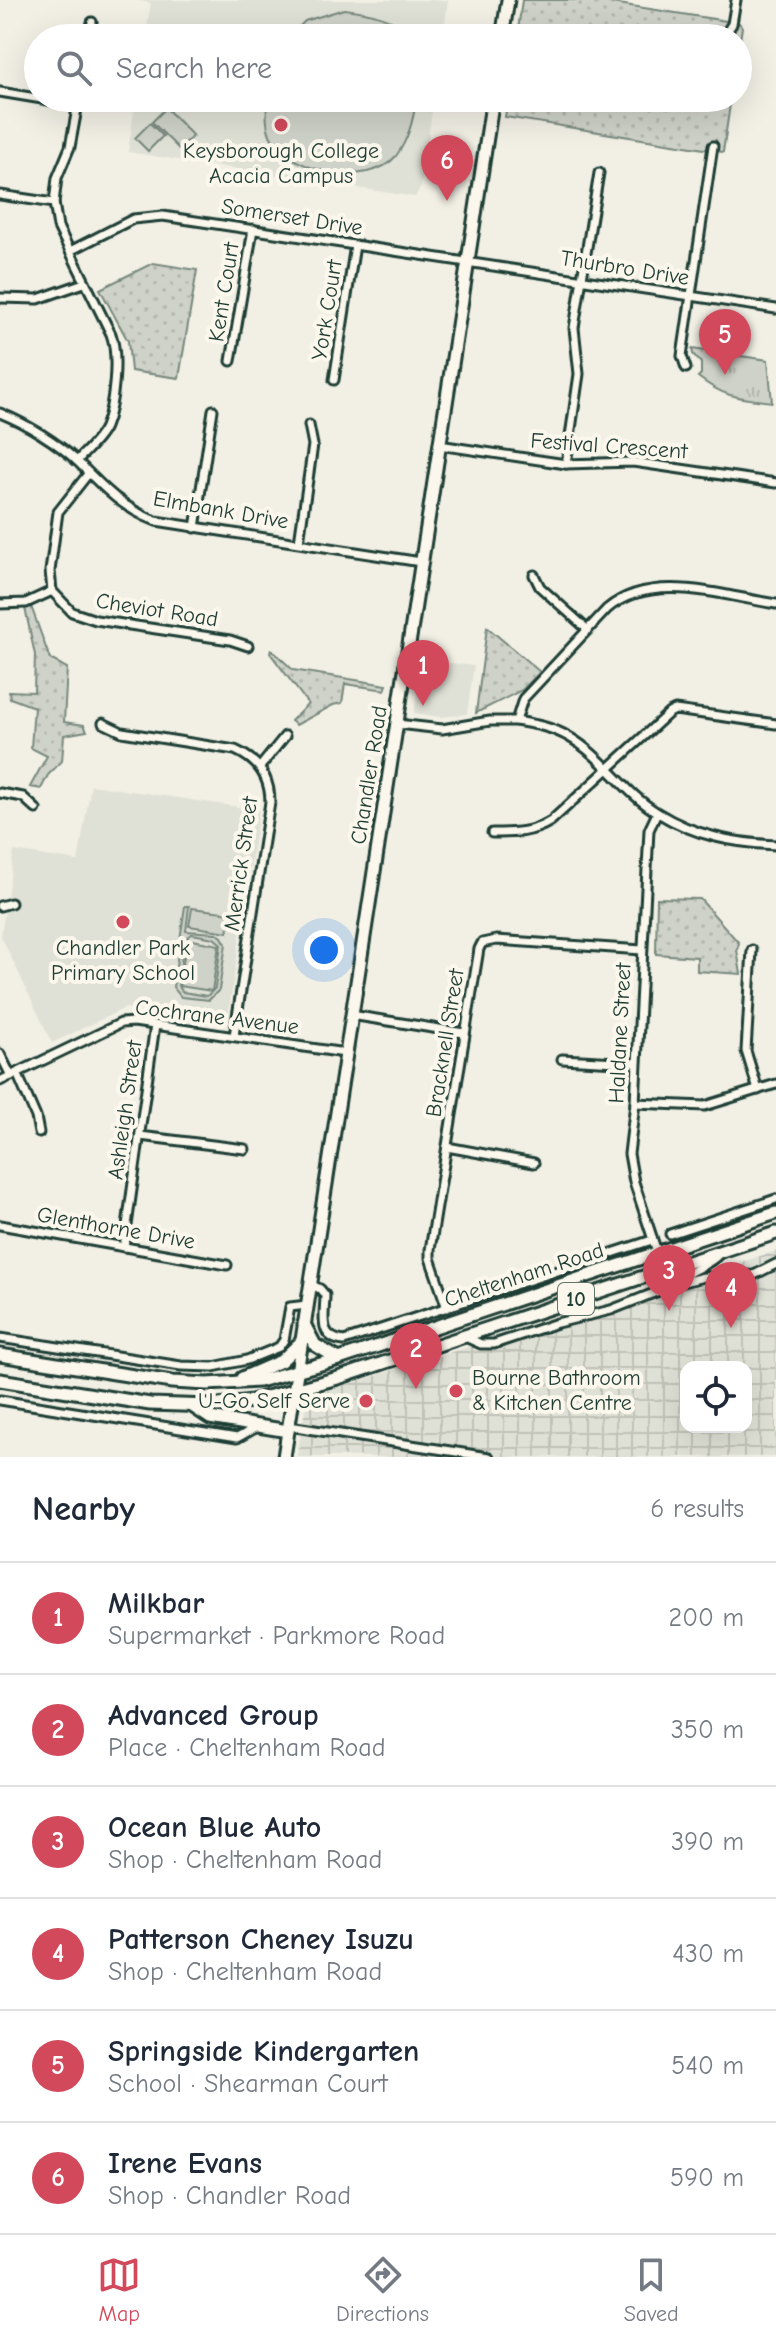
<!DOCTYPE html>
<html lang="en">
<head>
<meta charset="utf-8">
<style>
  :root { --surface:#fff; --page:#f6f6f7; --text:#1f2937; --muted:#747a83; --line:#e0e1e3; --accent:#d1495b }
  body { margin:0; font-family:"Comic Neue",sans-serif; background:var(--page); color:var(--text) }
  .controls { position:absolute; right:24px; bottom:24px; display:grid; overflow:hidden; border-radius:16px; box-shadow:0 8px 32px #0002 }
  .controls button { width:72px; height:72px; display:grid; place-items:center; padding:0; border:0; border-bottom:2px solid var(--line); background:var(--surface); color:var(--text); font:40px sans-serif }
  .you { position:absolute; left:324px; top:950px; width:28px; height:28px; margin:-20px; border:6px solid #fff; border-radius:50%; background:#1a73e8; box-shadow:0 0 0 12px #1a73e833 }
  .badge { display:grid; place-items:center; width:52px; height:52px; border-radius:50%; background:var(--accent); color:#fff; font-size:26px; font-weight:700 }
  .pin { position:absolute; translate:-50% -66px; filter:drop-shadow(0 2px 4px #0008) }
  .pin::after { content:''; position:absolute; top:42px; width:28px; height:24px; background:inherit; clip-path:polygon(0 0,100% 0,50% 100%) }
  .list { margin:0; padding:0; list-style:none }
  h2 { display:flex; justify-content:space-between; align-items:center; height:104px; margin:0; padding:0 32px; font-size:34px }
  h2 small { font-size:26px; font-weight:400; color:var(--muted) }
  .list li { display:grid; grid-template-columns:52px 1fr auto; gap:24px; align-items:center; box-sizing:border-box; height:112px; padding:0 32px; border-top:2px solid var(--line) }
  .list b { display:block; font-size:30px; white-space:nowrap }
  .list p { margin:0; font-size:26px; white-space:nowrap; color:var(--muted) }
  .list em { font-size:26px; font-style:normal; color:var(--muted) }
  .icon { flex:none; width:44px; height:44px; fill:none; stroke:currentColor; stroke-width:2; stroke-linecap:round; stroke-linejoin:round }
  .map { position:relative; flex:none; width:776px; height:1457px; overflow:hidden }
  .search { position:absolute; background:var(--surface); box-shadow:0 8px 32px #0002; left:24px; right:24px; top:24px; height:88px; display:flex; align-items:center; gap:20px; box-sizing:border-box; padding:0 28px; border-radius:44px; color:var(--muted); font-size:30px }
  .sheet { height:776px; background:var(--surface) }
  nav { display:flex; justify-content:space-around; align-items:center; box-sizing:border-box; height:112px; border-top:2px solid var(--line); background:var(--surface); font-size:22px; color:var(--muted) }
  nav a { display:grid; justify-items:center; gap:4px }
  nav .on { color:var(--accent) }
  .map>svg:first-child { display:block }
  .built { fill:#e0e1d6 }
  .industrial { fill:url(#industrial-grid); fill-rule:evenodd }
  .grass { fill:url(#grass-tufts); stroke:#77887e; stroke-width:2 }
  .park { fill:url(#park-dots); stroke:#77887e; stroke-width:2 }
  .pitch { fill:#cfd2c8; stroke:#77887e; stroke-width:2; fill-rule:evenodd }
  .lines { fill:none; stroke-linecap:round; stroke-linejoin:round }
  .minor-casing { stroke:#1f3d34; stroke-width:13 }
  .primary-casing { stroke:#1f3d34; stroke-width:17 }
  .minor { stroke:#fbf7ec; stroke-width:7 }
  .primary { stroke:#fbf7ec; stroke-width:11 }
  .poi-dot { fill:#d1495b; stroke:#fbf7ec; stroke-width:3 }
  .labels { text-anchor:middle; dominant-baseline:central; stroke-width:8; stroke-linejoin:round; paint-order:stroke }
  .shield { fill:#fbf7ec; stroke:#61756b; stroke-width:2 }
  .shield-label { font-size:20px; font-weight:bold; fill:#1f3d34 }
  .poi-label { font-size:22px; fill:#1f3d34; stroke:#fbf7ec }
  .street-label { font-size:22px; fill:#1f3d34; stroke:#fbf7ec }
</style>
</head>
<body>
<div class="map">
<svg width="776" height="1457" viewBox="0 0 776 1457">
  <defs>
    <pattern id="industrial-grid" width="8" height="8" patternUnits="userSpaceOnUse" patternTransform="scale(2)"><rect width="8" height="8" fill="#e0e1d6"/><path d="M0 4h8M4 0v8" fill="none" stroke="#c0c2b8"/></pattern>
    <pattern id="grass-tufts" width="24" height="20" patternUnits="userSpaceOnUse" patternTransform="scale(2)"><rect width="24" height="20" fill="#cfd2c8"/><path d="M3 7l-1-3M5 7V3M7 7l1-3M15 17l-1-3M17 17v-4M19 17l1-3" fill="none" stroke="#b1b5ac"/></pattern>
    <pattern id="park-dots" width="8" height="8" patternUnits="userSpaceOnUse" patternTransform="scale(2)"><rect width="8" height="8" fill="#cfd2c8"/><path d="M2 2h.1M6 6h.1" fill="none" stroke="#b1b5ac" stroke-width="1.8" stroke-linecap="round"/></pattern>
  </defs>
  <rect width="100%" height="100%" fill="#f2f0e5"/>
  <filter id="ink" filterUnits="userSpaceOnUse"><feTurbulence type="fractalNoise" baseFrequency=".0125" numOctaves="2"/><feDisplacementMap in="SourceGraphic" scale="16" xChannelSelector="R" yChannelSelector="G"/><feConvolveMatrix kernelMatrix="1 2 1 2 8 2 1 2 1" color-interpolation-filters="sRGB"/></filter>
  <g filter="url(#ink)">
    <!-- built -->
    <g class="built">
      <path d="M135,0h313l-5,38h-298l6,-35z"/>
      <path d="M136,98h298l-13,89 -6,10 -287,-45z"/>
      <path d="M422,659l52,7 -7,48 -26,3 -27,-4z"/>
      <path d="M91,785l168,25 -31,207 -4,6 -9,1 -90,-16 -73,35 -51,-107 13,-85 64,10z"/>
    </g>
    <!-- industrial -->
    <path class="industrial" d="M776,1251v206h-479l10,-60zM686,1367h60v60h-60z"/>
    <!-- grass -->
    <path class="grass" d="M692,349l76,11 4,42c-33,-4 -47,-4 -74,-25l3,-3v-11l-8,-9z"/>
    <!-- park -->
    <g class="park">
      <path d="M522,0h71l146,23 3,4 -4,27v-16h-221z"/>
      <path d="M508,98h223l-8,54 -218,-35z"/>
      <path d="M153,263l44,7 -18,108 -48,-7 -3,-30 -28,-52z"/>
      <path d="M31,606l19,53 17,9 -3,54 20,3 3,6 -23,4 -2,26 -14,14 -7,14 -11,-2 17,-31 -16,-8 3,-41 -24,-9 -1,-7 25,1 1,-37 -10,-47z"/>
      <path d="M487,627l53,45 -18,18 -46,23z"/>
      <path d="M271,649l22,21 94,15 -2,5 -40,-6 -3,19 -9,2 -37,20 -5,-4 17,-17 -38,-51z"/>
      <path d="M657,898l43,1 39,44 -2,7 4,24 -44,-3v-14l-41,-3z"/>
    </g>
    <!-- pitch -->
    <g class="pitch">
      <path d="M344,9c26,3 50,7 68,29h-124l17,-17z"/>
      <path d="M268,98h149c-4,21 -8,41 -21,58 -27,33 -109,17 -126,-21 -5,-12 -4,-25 -2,-37z"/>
      <path d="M166,108l27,28 -14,13 -27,-27z"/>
      <path d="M150,123l13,13 -15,15 -13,-13z"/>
      <path d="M185,906h4l-3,25 30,2 6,4 4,7 -7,46 -10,10 -28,-3 -8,-10zM192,934l22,4 7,6 -6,44 -8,8 -24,-4 -5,-6 6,-46z"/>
      <path d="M192,908l39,5 -3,19 -39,-6z"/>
      <path d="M187,939l32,6 -7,46 -33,-5z"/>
    </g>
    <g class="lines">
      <!-- minor casing -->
      <g class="minor-casing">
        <g id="minor">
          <path d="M89,38l3,-16"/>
          <path d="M723,38l9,-14 4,-24"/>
          <path d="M0,92l78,13"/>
          <path d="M0,195l54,8"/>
          <path d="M70,251l63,-32 30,-3 613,93"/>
          <path d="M0,298l38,1 46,-16"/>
          <path d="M231,361l22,-132"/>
          <path d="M686,368l-4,-12 31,-210"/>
          <path d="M334,380l21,-135"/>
          <path d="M0,413c27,11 57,29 78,49 25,25 44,46 78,59l265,41"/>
          <path d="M439,445l127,19 67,-2 143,21"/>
          <path d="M77,461c9,-10 23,-22 28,-34 9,-22 14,-71 6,-93l-53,-107 -4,-24 3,-25 13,-31 9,-49"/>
          <path d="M566,464l13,-90 -5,-46 25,-155"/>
          <path d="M88,474l-30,38 -8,59 2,20 20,21 24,8 134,20 18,6"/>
          <path d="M195,528l18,-118"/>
          <path d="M299,542l14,-97 -4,-20"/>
          <path d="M534,575l6,12 48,43"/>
          <path d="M0,604l26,-1 26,-12"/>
          <path d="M516,721c18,3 36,6 53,16 34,19 55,56 89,76 37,23 76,30 118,32"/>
          <path d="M103,723l19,9 113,18c23,10 35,27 35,52l-36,234"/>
          <path d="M397,724l45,5 48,-8h26l7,-22 84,-90c45,-38 116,-13 169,-5"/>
          <path d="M260,767l25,-31"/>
          <path d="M0,793l23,4 13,12"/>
          <path d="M492,833c22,0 40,0 59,-12l118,-108 6,-3 101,14"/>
          <path d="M0,906l11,-3"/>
          <path d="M752,950l-6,101 12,39"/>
          <path d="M351,1015l113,18"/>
          <path d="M0,1054l11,22"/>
          <path d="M562,1059l74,4"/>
          <path d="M17,1073l19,44 3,16"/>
          <path d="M0,1081l121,-58 13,-1 211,31"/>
          <path d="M635,1103l70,3 71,-22"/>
          <path d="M140,1136l105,13"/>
          <path d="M447,1147l87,16"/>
          <path d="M0,1225l227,40"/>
          <path d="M670,1234l106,-35"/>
          <path d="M124,1247l31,-222"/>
          <path d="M657,1252l-23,-70 -5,-28 6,-51 14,-273 8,-17"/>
          <path d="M679,1283c9,-15 28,-15 40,-29"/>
          <path d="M310,1284l10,5 5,6c0,20 -8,43 19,46l308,-101"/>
          <path d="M447,1308l-17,-50v-8l49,-301 3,-6 14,-3 146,10"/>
          <path d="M463,1336l18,8h13l63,-21 54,-13 68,-27 25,-6 50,-2 22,-11"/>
          <path d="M0,1338l181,28 32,1 34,-7 32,-13 5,-7 6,-33 17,-2"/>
          <path d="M0,1400l237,38 20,-11"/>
          <path d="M289,1426l200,31"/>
        </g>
      </g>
      <!-- primary casing -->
      <g class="primary-casing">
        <g id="primary">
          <path d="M502,38l6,-38"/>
          <path d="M304,1324l11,21 24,14"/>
          <path d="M0,1355l172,27 35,2 52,-3 80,-22 437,-146"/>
          <path d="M242,1378l39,-17 20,-19"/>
          <path d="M0,1380l150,24 61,2 41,-5 86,-23 438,-145"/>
          <path d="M192,1406l18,12 78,13"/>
          <path d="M284,1457l209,-1359"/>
        </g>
      </g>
      <!-- minor -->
      <use href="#minor" class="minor"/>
      <!-- primary -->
      <use href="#primary" class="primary"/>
    </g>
  </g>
  <!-- markers -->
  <g class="poi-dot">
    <circle cx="281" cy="125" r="8"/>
    <circle cx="123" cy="922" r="8"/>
    <circle cx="456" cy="1391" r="8"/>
    <circle cx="366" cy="1401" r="8"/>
  </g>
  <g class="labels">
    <!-- shield labels -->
    <rect class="shield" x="558" y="1283" width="36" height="32" rx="6"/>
    <g class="shield-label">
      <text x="576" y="1299">10</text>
    </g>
    <!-- poi labels -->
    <g class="poi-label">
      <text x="281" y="151">Keysborough College<tspan x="281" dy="25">Acacia Campus</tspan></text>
      <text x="123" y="948">Chandler Park<tspan x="123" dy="25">Primary School</tspan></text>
      <text x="472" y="1378" text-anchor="start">Bourne Bathroom<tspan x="472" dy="25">&amp; Kitchen Centre</tspan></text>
      <text x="350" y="1401" text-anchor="end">U-Go Self Serve</text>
    </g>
    <!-- street labels -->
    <g class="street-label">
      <text transform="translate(292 217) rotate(9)">Somerset Drive</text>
      <text transform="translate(625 268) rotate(9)">Thurbro Drive</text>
      <text transform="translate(224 292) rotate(-81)">Kent Court</text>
      <text transform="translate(327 310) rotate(-81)">York Court</text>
      <text transform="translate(609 446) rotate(4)">Festival Crescent</text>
      <text transform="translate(221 510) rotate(10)">Elmbank Drive</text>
      <text transform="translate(157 610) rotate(9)">Cheviot Road</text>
      <text transform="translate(369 775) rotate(-81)">Chandler Road</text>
      <text transform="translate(241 864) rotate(-82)">Merrick Street</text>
      <text transform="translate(217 1017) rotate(7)">Cochrane Avenue</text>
      <text transform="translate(620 1033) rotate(-87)">Haldane Street</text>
      <text transform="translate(445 1043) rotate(-81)">Bracknell Street</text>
      <text transform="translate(125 1110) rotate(-82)">Ashleigh Street</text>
      <text transform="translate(116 1228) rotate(10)">Glenthorne Drive</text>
      <text transform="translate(524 1275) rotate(-18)">Cheltenham Road</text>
    </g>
  </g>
</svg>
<div class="controls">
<button><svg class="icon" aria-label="locate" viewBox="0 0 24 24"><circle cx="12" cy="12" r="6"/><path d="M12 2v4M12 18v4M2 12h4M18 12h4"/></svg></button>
</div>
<div class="you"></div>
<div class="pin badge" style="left:423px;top:706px">1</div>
<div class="pin badge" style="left:416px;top:1389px">2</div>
<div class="pin badge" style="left:669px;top:1311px">3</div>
<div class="pin badge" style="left:731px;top:1328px">4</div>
<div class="pin badge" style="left:725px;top:375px">5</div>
<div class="pin badge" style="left:447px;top:201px">6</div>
<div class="search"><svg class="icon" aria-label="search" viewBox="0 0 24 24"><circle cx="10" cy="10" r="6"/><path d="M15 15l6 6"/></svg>Search here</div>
</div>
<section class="sheet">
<h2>Nearby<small>6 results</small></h2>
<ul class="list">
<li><span class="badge">1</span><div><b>Milkbar</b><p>Supermarket · Parkmore Road</p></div><em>200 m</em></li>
<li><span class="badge">2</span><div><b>Advanced Group</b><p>Place · Cheltenham Road</p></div><em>350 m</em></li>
<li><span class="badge">3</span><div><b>Ocean Blue Auto</b><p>Shop · Cheltenham Road</p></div><em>390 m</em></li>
<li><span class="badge">4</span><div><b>Patterson Cheney Isuzu</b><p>Shop · Cheltenham Road</p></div><em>430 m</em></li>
<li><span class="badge">5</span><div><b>Springside Kindergarten</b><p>School · Shearman Court</p></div><em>540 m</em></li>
<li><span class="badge">6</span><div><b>Irene Evans</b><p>Shop · Chandler Road</p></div><em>590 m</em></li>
</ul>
</section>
<nav>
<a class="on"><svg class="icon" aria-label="map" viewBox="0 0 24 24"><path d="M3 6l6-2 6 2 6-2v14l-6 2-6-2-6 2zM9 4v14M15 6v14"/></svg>Map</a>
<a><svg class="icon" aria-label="directions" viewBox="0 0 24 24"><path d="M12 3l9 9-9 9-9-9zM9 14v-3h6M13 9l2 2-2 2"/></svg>Directions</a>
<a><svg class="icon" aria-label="saved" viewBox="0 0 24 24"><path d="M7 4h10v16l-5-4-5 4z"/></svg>Saved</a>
</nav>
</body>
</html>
